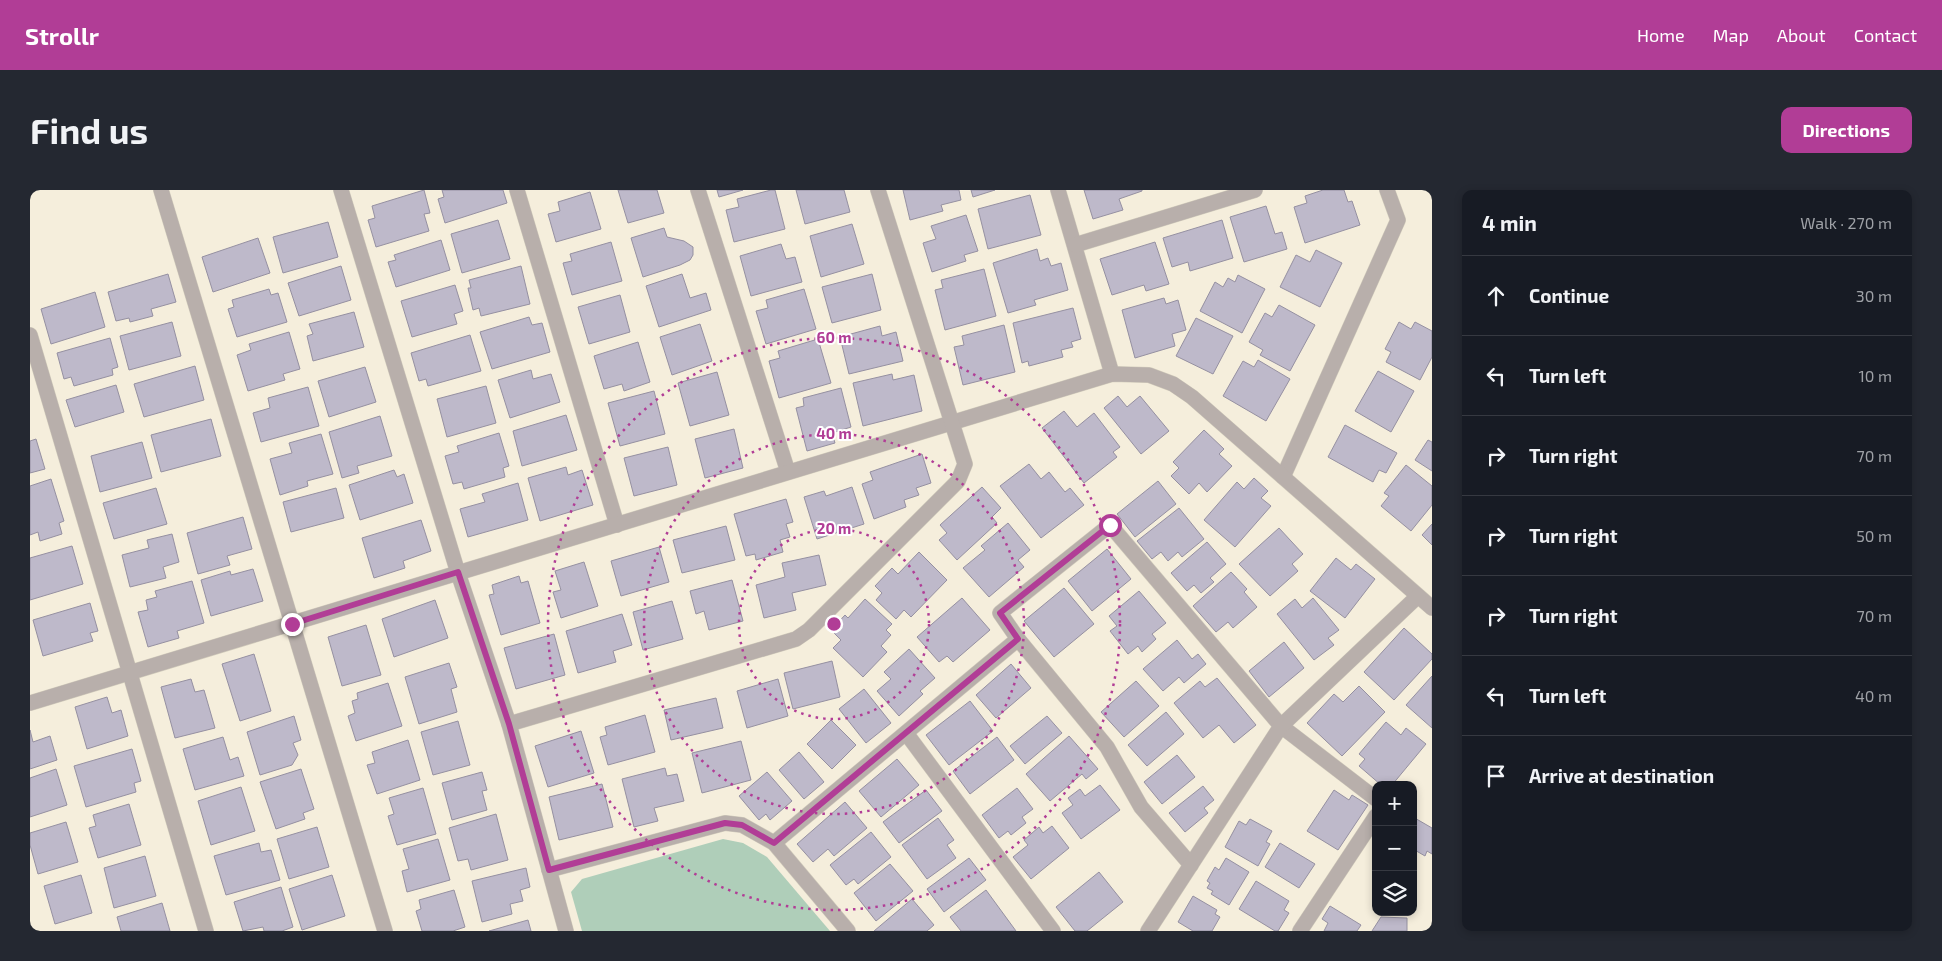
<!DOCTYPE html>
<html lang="en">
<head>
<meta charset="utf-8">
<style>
  :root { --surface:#171b24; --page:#242831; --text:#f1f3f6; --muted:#9ea1a6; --line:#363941; --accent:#b13d96 }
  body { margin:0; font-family:"Exo 2",sans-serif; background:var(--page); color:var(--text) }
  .controls { position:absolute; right:15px; bottom:15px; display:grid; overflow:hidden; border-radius:10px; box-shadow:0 2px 8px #0003 }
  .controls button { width:45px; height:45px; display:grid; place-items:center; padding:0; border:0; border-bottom:1px solid var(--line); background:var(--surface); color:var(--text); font:25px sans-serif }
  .stop { position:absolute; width:15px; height:15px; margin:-11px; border:4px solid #b13d96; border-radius:50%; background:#fff }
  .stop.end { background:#b13d96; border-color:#fff; box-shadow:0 1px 5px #0008 }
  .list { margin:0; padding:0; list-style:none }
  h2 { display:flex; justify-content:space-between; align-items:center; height:65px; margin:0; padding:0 20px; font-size:21px }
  h2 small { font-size:16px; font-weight:400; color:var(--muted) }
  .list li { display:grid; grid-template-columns:32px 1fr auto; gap:15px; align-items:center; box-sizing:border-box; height:80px; padding:0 20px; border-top:1px solid var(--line) }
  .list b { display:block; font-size:19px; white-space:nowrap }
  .list em { font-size:16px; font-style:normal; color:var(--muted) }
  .icon { flex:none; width:28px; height:28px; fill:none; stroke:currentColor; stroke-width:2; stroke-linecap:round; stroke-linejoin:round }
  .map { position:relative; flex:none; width:1402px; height:741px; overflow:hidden; border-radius:10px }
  header { display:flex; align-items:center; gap:30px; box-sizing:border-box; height:70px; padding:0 25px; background:var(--accent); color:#fff }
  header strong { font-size:24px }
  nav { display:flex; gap:28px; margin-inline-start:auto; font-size:18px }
  .intro { display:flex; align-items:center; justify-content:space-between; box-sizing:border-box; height:120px; padding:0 30px }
  h1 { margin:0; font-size:35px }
  .button { padding:12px 22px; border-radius:10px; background:var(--accent); color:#fff; font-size:18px; font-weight:700 }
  main { display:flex; gap:30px; padding:0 30px }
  aside { flex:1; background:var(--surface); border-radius:10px; box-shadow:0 2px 8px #0003 }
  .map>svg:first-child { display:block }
  .green { fill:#afceb9 }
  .building { fill:#beb9ca; stroke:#9590a1 }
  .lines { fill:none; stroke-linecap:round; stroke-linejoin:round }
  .minor-casing { stroke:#d2ccbc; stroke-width:16 }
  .minor { stroke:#b8afab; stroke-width:15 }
  .route { stroke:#b13d96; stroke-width:6 }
  .ring { fill:none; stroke:#b13d96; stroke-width:2.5; stroke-dasharray:2.5 5 }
  .centre { fill:#b13d96; stroke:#fff; stroke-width:2.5 }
  .ring-label { font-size:15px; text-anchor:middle; font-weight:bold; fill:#b13d96; stroke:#fff; stroke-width:4; stroke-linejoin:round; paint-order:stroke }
</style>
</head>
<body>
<header>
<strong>Strollr</strong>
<nav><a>Home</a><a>Map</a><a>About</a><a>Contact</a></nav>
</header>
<div class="intro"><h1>Find us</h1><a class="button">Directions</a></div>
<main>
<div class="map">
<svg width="1402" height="741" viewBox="0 0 1402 741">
  <rect width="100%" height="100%" fill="#f5eedc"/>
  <!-- green -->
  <path class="green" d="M693,649l20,4 24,14 63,74h-248l-11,-39 11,-13z"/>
  <!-- building -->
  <g class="building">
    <path d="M394,0l6,23 -6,1 5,17 -53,16 -8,-27 7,-2 -3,-12z"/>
    <path d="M412,0h61l4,13 -62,20 -7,-24 6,-2z"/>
    <path d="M588,0h39l7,23 -36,10z"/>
    <path d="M687,0h26l-24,7z"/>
    <path d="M741,0h4l10,39 -51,13 -8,-32 13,-3 -2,-8z"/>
    <path d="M766,0h48l6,22 -45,12z"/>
    <path d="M873,0h56l2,10 -20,5 2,6 -33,9z"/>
    <path d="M941,0h24l-22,7z"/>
    <path d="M1054,0h58v1l-23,8 4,11 -30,9z"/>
    <path d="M1293,0h21l4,12 4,-1 8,24 -55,18 -11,-36 13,-4 -2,-7z"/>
    <path d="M560,2l11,37 -45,13 -8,-28 12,-3 -2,-9z"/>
    <path d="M1000,5l11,40 -53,14 -10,-40z"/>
    <path d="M1236,16l9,28 7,-2 5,17 -43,13 -14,-45z"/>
    <path d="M936,25l12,36 -14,4 2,6 -34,11 -9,-29 13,-4 -5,-13z"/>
    <path d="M468,30l12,39 -48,14 -11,-39z"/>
    <path d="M1192,30l11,38 -43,13 -2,-9 -16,5 -9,-29z"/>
    <path d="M298,32l10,35 -55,16 -10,-36z"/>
    <path d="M822,34l12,40 -43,13 -11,-41z"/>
    <path d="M634,38l3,9 17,4 9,6v8l-3,5 -10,5 -37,12 -12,-39z"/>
    <path d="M228,48l12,35 -57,19 -11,-35z"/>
    <path d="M411,50l9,30 -54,17 -8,-25 8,-2 -2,-5z"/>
    <path d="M581,52l11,39 -50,14 -9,-32 9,-2 -2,-7z"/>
    <path d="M1125,52l14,42 -23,7 -2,-6 -32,10 -12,-36z"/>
    <path d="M751,54l5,15 9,-2 7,25 -51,14 -11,-40z"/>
    <path d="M1007,59l3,12 8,-3 3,8 10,-3 7,27 -34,10 2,5 -28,8 -15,-50z"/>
    <path d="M1286,60l26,13 -22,44 -40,-20 16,-32 14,7z"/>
    <path d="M311,76l10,34 -52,16 -11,-33z"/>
    <path d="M491,76l9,38 -49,12 -2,-8 -6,2 -5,-22h3l-2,-8z"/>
    <path d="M954,79l12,47 -51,14 -10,-40 8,-2 -2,-8z"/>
    <path d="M138,84l8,28 -25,7 2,7 -23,6 -1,-4 -13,3 -8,-29z"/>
    <path d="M652,84l8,24 16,-5 5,17 -52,17 -13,-41z"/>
    <path d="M842,84l9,36 -49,13 -10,-36z"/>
    <path d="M1208,85l27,14 -23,44 -42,-22 15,-29 8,5 5,-9 7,4z"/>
    <path d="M425,95l8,26 -9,3 3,10 -45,13 -11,-36z"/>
    <path d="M239,99l2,6 7,-2 9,29 -50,15 -9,-28 6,-2 -2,-7z"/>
    <path d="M774,99l12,40 -50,15 -10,-33 12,-3 -2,-8z"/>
    <path d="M65,102l10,35 -54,17 -10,-35z"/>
    <path d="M590,105l10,37 -41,12 -11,-37z"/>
    <path d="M1134,108l2,6 12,-4 8,30 -14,4 3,12 -40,12 -13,-48z"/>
    <path d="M1249,115l36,20 -25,46 -30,-16 3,-5 -14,-8 16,-29 7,4z"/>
    <path d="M1043,118l8,31 -10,3 2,5 -12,3 2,7 -34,9 -1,-5 -6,2 -9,-40z"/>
    <path d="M324,122l10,35 -51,14 -6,-25 6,-2 -4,-10z"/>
    <path d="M499,127l3,8 10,-2 8,29 -58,17 -12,-37z"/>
    <path d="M1166,128l37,18 -20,38 -37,-18z"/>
    <path d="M142,132l9,34 -52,14 -9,-34z"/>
    <path d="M1369,132l12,7 4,-7 17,9v26l-12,23 -34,-18 5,-10 -6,-3z"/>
    <path d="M670,134l12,37 -40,14 -12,-38z"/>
    <path d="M974,135l11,47 -52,13 -9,-38 10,-2 -2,-9z"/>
    <path d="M850,136l2,10 14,-4 7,29 -54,13 -9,-37z"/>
    <path d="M259,142l11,37 -17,5 2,6 -37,11 -11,-36 14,-5 -2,-6z"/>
    <path d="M440,145l11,36 -53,15 -2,-7 -7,2 -8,-28z"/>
    <path d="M80,148l8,29 -6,2 1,6 -39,11 -3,-9 -7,2 -7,-26z"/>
    <path d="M788,149l13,44 -52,15 -10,-37 11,-3 -2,-7z"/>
    <path d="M608,152l12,40 -26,9 -2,-7 -18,5 -10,-33z"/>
    <path d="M1228,170l32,19 -24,42 -43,-25 20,-35 11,6z"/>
    <path d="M165,176l9,34 -60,17 -10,-33z"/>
    <path d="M335,177l11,35 -47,15 -11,-36z"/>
    <path d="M501,180l2,9 18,-5 9,28 -50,16 -12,-38z"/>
    <path d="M1348,181l36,20 -23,41 -36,-21z"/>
    <path d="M687,182l12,43 -39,11 -12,-43z"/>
    <path d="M862,184l1,6 21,-5 8,36 -59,15 -10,-43z"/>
    <path d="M86,195l8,27 -49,15 -9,-27z"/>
    <path d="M456,196l10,37 -49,14 -10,-38z"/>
    <path d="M278,197l11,39 -58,16 -8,-29 17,-5 -2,-10z"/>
    <path d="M811,198l10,39 -19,6 3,10 -28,8 -11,-43 8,-2 -1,-8z"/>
    <path d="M624,201l11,43 -45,12 -12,-43z"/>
    <path d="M1088,206l9,11 13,-11 29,35 -28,23 -37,-46z"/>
    <path d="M1034,221l13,16 17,-14 26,34 -7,5 4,5 -33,26 -42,-55z"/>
    <path d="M536,225l11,35 -55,16 -9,-35z"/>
    <path d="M350,226l12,40 -35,10 2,7 -17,5 -13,-46z"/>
    <path d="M181,229l10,37 -60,16 -10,-37z"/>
    <path d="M1315,235l52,28 -11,20 -7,-3 -6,12 -45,-25z"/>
    <path d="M704,239l9,39 -38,10 -10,-39z"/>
    <path d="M1174,240l20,19 -5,5 13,12 -25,26 -8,-9 -10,11 -18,-18 8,-8 -6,-6z"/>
    <path d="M469,243l10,33 -6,2 2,9 -41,12 -2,-7 -9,2 -8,-28 14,-4 -2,-6z"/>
    <path d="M291,244l12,40 -26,7 1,5 -28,9 -10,-36 22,-6 -3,-10z"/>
    <path d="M6,249l9,30 -15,4v-32z"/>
    <path d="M1398,250l4,2v29l-17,-11z"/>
    <path d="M112,252l10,36 -52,14 -9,-36z"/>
    <path d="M638,257l9,38 -43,11 -10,-38z"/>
    <path d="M892,264l9,29 -15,5 3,7 -15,5 2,7 -32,12 -12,-35 11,-4 -3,-8z"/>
    <path d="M999,274l12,15 8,-7 16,20 5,-4 14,17 -43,33 -41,-52z"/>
    <path d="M1376,275l26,21v19l-21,26 -30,-25 8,-10 -5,-3z"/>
    <path d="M536,277l2,8 14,-5 11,35 -53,16 -12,-43z"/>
    <path d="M364,280l3,7 7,-3 9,29 -53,17 -11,-35z"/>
    <path d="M1224,288l14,13 -7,7 10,8 -36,41 -31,-27 33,-38 7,7z"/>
    <path d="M21,289l13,42 -5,2 3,11 -22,7 -2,-9 -8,3v-49z"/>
    <path d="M1128,291l18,23 -41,33 -18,-23z"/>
    <path d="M488,293l10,37 -60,17 -8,-28 25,-7 -3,-8z"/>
    <path d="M822,297l12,37 -47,15 -13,-42 20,-6 2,5z"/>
    <path d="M952,297l19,21 -9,9 5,6 -40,37 -18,-20 8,-7 -7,-8z"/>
    <path d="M126,298l11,36 -53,15 -11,-36z"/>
    <path d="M306,298l8,30 -53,14 -8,-30z"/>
    <path d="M756,309l7,23 -7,2 4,13 -10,3 3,12 -27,8 -1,-6 -9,2 -12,-42z"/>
    <path d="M1149,318l25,31 -22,18 -4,-5 -10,9 -7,-9 -9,7 -15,-18z"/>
    <path d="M213,327l9,32 -25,7 3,9 -32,9 -11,-41z"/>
    <path d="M391,330l10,31 -28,10 2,7 -31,10 -12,-40z"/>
    <path d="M978,333l22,27 -12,10 6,7 -35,30 -26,-29 22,-18 -4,-4z"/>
    <path d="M1402,334v21l-10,-10z"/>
    <path d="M696,336l9,34 -53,13 -9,-33z"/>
    <path d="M1249,338l24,26 -11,10 6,7 -28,25 -31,-32z"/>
    <path d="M142,344l7,28 -16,5 3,11 -36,9 -8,-32 27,-7 -2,-8z"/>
    <path d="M1177,352l19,22 -16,14 4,4 -13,11 -7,-8 -7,6 -16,-18z"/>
    <path d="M42,356l11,38 -53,16v-42z"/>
    <path d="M629,357l10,35 -48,14 -10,-35z"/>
    <path d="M1077,359l24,30 -39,32 -24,-30z"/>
    <path d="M889,362l28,28 -36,37 -7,-7 -8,9 -20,-19 6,-7 -7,-7 17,-18 6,6z"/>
    <path d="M789,365l7,30 -34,8 4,17 -32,8 -8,-33 29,-8 -3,-14z"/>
    <path d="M1306,368l15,12 5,-6 19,15 -30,39 -35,-27z"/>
    <path d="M554,372l14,44 -37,12 -8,-26 8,-2 -6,-19z"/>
    <path d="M223,379l10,32 -52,15 -10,-36 29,-9 1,4z"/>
    <path d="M1201,382l16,17 -3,3 13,15 -24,21 -5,-6 -12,10 -23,-26z"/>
    <path d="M489,386l2,7 7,-2 12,42 -39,12 -12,-40 5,-1 -2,-9z"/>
    <path d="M702,390l11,41 -34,9 -5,-19 -8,3 -6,-23z"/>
    <path d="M162,391l12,42 -27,8 2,7 -31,9 -10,-35 10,-2 -2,-10 11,-3 -2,-6z"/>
    <path d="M1034,398l30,36 -40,33 -30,-36z"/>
    <path d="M1109,401l27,32 -14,11 4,5 -14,13 -4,-6 -10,8 -18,-23 7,-5 -8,-10z"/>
    <path d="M932,408l28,32 -37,32 -6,-6 -8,6 -22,-25z"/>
    <path d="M1283,408l26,32 -11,8 6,7 -20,15 -37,-46 18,-15 7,9z"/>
    <path d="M835,409l27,25 -6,6 5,5 -10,11 6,6 -24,25 -30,-29 8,-8 -10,-10 14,-15 3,3z"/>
    <path d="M405,410l13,38 -54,19 -12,-38z"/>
    <path d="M642,411l11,38 -40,11 -10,-38z"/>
    <path d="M60,413l8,28 -8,2 3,8 -50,15 -10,-36z"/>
    <path d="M592,424l10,31 -19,6 3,11 -38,11 -12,-42z"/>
    <path d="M336,435l15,50 -39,11 -14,-49z"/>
    <path d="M1374,438l28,26v5l-38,41 -30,-28z"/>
    <path d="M524,444l11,41 -49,14 -12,-41z"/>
    <path d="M1147,450l15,19 6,-5 8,10 -22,19 -5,-6 -16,14 -20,-22z"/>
    <path d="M1254,452l20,26 -35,29 -20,-26z"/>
    <path d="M879,459l26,29 -15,13 3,3 -24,22 -22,-25 14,-12 -7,-7z"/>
    <path d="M224,464l17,57 -31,10 -18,-57z"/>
    <path d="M802,471l8,36 -47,12 -9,-36z"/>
    <path d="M419,473l8,24 -6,2 6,23 -38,12 -14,-47z"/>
    <path d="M981,474l20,24 -35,30 -20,-23z"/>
    <path d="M1402,486v52l-26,-23z"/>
    <path d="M1187,488l39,47 -22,18 -15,-18 -16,13 -29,-35 26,-22 5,6z"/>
    <path d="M161,489l4,13 9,-2 11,38 -40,10 -14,-51z"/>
    <path d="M748,489l10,37 -41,12 -10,-37z"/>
    <path d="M1106,491l23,25 -35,31 -23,-25z"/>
    <path d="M358,493l14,43 -46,15 -8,-25 7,-3 -3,-12 6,-2 -1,-6z"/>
    <path d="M1329,496l26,26 -43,44 -35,-33 27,-29 9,8z"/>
    <path d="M834,499l27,34 -25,20 -27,-34z"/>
    <path d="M77,507l5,16 9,-3 7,26 -41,13 -12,-42z"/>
    <path d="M686,508l7,30 -52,12 -7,-30z"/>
    <path d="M940,511l23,30 -44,34 -23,-30z"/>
    <path d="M1136,522l18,22 -37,32 -19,-21z"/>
    <path d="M615,525l10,37 -47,13 -8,-28 7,-2 -2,-8z"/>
    <path d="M264,526l7,24 -8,3 5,12 -6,10 -32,10 -13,-43z"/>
    <path d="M1017,526l15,17 -37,31 -15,-18z"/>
    <path d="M801,530l25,25 -24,24 -25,-25z"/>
    <path d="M428,531l12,44 -37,10 -12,-43z"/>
    <path d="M1356,532l15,13 5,-7 20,16 -34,41h-11l-22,-19 6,-7 -6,-5z"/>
    <path d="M0,540l3,12 17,-6 7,24 -27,9z"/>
    <path d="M551,541l13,42 -46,14 -13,-41z"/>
    <path d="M1039,546l29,33 -12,10 -4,-5 -32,27 -24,-27z"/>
    <path d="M193,547l7,23 8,-3 6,19 -49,14 -12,-41z"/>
    <path d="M967,547l17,23 -44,34 -17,-23z"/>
    <path d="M378,550l12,40 -43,14 -10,-29 8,-2 -3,-11z"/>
    <path d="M711,551l10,39 -49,13 -10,-40z"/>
    <path d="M102,559l9,32 -7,2 2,9 -50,15 -12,-41z"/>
    <path d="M769,562l25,30 -20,17 -25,-29z"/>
    <path d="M1147,565l18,22 -33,27 -18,-22z"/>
    <path d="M867,569l22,26 -38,32 -22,-26z"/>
    <path d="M635,578l2,8 10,-2 7,27 -30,7 4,13 -24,6 -12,-48z"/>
    <path d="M26,579l11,36 -37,12v-39z"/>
    <path d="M271,579l13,40 -11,4 2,6 -29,10 -16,-47z"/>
    <path d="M452,582l5,18 -5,1 5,19 -35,10 -10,-37z"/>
    <path d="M737,582l25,29 -22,19 -4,-6 -7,6 -20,-24z"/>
    <path d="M572,594l11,43 -54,13 -10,-43z"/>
    <path d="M1070,595l20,25 -39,29 -19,-26 11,-8 -5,-7 12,-9 5,7z"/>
    <path d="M1173,596l11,14 -10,8 4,5 -23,19 -16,-19z"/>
    <path d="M211,597l14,44 -44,14 -13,-44z"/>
    <path d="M393,598l13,46 -39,11 -9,-29 6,-2 -5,-16z"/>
    <path d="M987,598l16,21 -11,8 4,6 -15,12 -3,-4 -9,7 -17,-23z"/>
    <path d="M896,600l16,21 -43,32 -16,-21z"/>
    <path d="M1304,600l15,10 3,-5 16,10 -30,45 -31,-19z"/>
    <path d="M815,612l22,26 -33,28 -6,-7 -15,13 -16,-18z"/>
    <path d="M99,614l12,41 -43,13 -9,-30 7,-2 -3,-11z"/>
    <path d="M466,624l12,46 -37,10 -3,-11 -10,2 -9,-33z"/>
    <path d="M1383,627l19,11v26l-5,-3 -2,5 -12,-7z"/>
    <path d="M908,628l16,22 -7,5 9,13 -29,21 -25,-34z"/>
    <path d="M1220,629l22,12 -6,11 4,2 -12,22 -33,-19 14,-26 7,4z"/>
    <path d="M36,632l12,40 -40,12 -8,-29v-12z"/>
    <path d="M1022,636l17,22 -38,31 -18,-22 15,-12 -4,-5 15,-13 4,6z"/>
    <path d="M287,637l12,40 -40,12 -12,-40z"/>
    <path d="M841,642l20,25 -33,27 -4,-5 -8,6 -16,-20z"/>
    <path d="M408,649l12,41 -43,12 -5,-21 7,-2 -6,-20z"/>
    <path d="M229,653l2,9 10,-2 9,30 -54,15 -12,-39z"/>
    <path d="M1250,653l35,21 -16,24 -34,-21z"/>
    <path d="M115,666l11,40 -42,12 -10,-40z"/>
    <path d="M939,668l17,22 -42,32 -17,-23z"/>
    <path d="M1196,668l23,14 -20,33 -18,-11 2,-3 -6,-3 3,-5 -3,-2 8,-14 4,3z"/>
    <path d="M860,674l23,27 -37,30 -22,-28z"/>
    <path d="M496,678l4,19 -10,3 3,11 -13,3 2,10 -30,8 -10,-41z"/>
    <path d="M1069,682l24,30 -36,29h-12l-19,-24z"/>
    <path d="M51,685l11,38 -37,11 -11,-38z"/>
    <path d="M302,685l13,41 -43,14 -13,-41z"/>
    <path d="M1226,691l33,20 -5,9 5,3 -11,18h-3l-36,-22z"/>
    <path d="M251,697l12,40 -11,4h-18l-1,-4 -20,4 -9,-29z"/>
    <path d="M424,700l11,37 -12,4h-31l-6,-20 5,-2 -2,-9z"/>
    <path d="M956,700l30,41h-55l-11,-14z"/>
    <path d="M1163,706l24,14 -2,4 5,3 -8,14h-19l-15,-9z"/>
    <path d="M882,709l22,26 -7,6h-53z"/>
    <path d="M132,713l8,28h-49l-4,-14z"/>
    <path d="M1300,716l31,19 -4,6h-33l4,-8 -6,-4z"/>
    <path d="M1351,727l26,1v13h-35z"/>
    <path d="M498,730l3,11h-42z"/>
  </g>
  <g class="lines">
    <!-- minor casing -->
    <g class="minor-casing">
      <g id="minor">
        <path d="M131,0l224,741"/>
        <path d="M311,0l117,383 51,151 57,207"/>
        <path d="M487,0l100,335"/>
        <path d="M668,0l90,282"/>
        <path d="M1028,0l54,184"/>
        <path d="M1045,55l180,-55"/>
        <path d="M0,145l176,596"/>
        <path d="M1253,287l115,-257 -11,-30"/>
        <path d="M0,513l1082,-329 37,1 24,9 19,13 240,211"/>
        <path d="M479,534l287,-85 13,-9 149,-149 7,-17 -87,-274"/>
        <path d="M876,543l147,198"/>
        <path d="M744,653l244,-204"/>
        <path d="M1161,675l-50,-58 -34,-60 -89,-108 -18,-26 110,-88 171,201 95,73"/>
        <path d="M519,680l176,-47 17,2 32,18 74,88"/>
        <path d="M1118,741l133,-205 137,-130"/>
        <path d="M1270,741l76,-115"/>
      </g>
    </g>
    <!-- minor -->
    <use href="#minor" class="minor"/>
  </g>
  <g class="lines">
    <!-- route -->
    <path class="route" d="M262,434l166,-52 51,152 40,146 176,-47 17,2 32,18 244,-204 -18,-26 110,-88"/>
  </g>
  <!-- distance rings -->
  <g class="ring">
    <circle cx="804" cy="434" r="95"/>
    <circle cx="804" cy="434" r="190"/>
    <circle cx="804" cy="434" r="286"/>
  </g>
  <circle cx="804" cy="434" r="8" class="centre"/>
  <g class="ring-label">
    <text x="804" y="153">60 m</text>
    <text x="804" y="249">40 m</text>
    <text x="804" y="344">20 m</text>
  </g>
</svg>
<div class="controls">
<button>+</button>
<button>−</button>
<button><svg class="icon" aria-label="layers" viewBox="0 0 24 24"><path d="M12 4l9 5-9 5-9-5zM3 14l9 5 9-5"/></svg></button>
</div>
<div class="stop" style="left:1080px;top:335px"></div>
<div class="stop end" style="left:262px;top:434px"></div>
</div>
<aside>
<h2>4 min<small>Walk · 270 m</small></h2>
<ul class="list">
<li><svg class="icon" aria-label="ahead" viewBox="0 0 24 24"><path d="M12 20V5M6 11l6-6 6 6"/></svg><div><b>Continue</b></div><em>30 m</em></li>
<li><svg class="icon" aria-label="left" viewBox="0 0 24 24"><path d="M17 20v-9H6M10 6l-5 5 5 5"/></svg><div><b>Turn left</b></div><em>10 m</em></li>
<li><svg class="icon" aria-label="right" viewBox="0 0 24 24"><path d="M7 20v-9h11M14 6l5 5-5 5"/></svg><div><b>Turn right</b></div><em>70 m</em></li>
<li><svg class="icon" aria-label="right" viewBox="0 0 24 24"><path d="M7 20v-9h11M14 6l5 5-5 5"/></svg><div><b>Turn right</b></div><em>50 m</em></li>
<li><svg class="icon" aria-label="right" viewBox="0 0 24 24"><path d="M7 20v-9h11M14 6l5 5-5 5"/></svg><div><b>Turn right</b></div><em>70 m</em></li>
<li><svg class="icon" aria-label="left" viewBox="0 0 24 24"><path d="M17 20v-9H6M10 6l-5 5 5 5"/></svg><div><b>Turn left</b></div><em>40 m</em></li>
<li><svg class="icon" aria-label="arrive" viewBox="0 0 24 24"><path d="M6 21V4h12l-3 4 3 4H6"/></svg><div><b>Arrive at destination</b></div></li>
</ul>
</aside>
</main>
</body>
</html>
